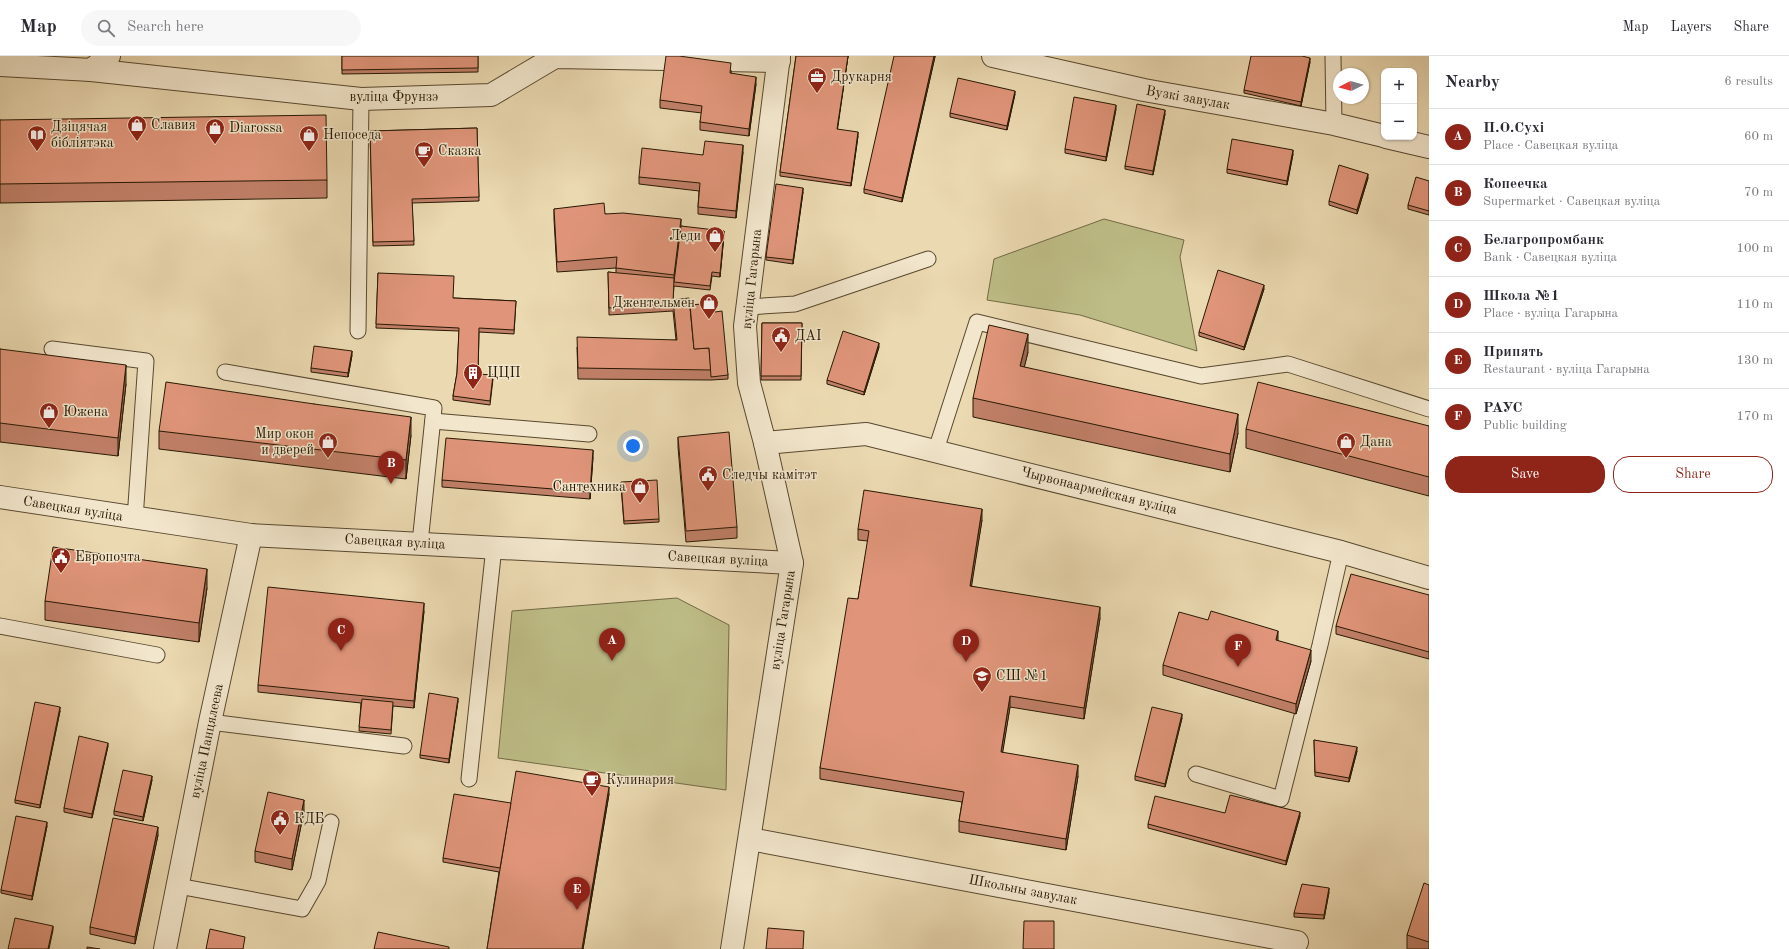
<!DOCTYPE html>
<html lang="en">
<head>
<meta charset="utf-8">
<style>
  :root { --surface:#fff; --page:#f7f7f7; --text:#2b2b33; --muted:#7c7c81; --line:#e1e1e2; --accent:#8f2418 }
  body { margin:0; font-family:"Old Standard TT",serif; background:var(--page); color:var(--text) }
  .controls { position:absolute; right:12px; top:12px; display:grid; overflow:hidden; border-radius:8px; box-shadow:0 1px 3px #0004 }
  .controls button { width:36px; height:36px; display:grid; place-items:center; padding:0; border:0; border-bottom:1px solid var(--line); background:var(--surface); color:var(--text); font:20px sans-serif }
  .compass { position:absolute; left:1333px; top:12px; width:36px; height:36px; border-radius:50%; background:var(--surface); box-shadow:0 1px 3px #0004; rotate:264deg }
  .you { position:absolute; left:633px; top:390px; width:14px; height:14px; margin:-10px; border:3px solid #fff; border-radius:50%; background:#1a73e8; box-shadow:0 0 0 6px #1a73e833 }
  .badge { display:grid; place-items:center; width:26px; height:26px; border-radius:50%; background:var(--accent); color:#fff; font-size:13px; font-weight:700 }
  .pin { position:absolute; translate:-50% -33px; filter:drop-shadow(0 1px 2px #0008) }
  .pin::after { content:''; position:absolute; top:21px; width:14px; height:12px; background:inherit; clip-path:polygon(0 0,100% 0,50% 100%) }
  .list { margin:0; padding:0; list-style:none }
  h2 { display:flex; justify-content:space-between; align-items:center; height:52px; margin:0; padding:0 16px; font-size:17px }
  h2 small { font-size:13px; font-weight:400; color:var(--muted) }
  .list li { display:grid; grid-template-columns:26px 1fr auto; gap:12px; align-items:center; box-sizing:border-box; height:56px; padding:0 16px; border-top:1px solid var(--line) }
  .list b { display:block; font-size:15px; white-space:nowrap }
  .list p { margin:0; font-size:13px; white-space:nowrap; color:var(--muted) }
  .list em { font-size:13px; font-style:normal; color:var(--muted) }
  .actions { display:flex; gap:8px; padding:12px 16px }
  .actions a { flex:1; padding:9px 0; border:1px solid var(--accent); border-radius:16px; text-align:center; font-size:14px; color:var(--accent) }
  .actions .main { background:var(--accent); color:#fff }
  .icon { flex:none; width:22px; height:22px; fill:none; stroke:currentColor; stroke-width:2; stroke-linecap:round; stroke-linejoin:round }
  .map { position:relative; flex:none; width:1429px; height:893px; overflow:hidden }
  header { display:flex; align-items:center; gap:24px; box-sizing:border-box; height:56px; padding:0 20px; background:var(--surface); border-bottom:1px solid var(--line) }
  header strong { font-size:19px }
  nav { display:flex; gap:22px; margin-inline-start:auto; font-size:14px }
  .search { width:280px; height:36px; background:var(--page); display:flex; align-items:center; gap:10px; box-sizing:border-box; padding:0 14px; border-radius:22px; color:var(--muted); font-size:15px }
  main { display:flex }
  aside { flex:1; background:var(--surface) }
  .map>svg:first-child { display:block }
  .green { fill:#bebd87; stroke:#726a44 }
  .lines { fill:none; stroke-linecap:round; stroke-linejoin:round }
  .service-casing { stroke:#58482e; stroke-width:17 }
  .minor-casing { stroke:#58482e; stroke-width:24 }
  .tertiary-casing { stroke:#58482e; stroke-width:24 }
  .service { stroke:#f2e6cc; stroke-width:15 }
  .minor { stroke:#f2e6cc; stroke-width:22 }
  .tertiary { stroke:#f2e6cc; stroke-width:22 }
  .wall { fill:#c18069; stroke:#271802 }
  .shaded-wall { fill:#9d6855; stroke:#271802 }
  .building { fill:#e0957a; stroke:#271802 }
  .labels { text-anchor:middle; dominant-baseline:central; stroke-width:3; stroke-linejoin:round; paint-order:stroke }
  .poi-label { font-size:14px; fill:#271802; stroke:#f2e6cc; text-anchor:start }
  .street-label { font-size:14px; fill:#271802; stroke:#f2e6cc }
</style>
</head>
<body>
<header>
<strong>Map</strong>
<div class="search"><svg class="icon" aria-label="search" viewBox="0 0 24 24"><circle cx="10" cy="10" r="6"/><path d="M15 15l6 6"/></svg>Search here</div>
<nav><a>Map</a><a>Layers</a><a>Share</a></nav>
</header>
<main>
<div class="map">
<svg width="1429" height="893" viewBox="0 0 1429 893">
  <rect width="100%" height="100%" fill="#ebd9b1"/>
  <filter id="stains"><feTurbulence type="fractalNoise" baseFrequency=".005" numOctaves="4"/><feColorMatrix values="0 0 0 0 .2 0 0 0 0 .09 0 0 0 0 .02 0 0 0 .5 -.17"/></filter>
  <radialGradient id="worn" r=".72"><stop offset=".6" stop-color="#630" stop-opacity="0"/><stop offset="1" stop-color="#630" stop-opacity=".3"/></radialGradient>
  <!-- green -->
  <g class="green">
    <path d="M1104,163l80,21 -4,17 17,94 -117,-36 -93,-15 7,-41z"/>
    <path d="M677,542l52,27 -3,165 -228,-32 14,-147z"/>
  </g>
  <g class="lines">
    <!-- service casing -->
    <g class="service-casing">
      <g id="service">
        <path d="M1333,0l1,68"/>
        <path d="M748,251l47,-3 133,-45"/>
        <path d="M358,275l3,-232"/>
        <path d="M52,293l94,12 -11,158"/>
        <path d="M225,316l209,36 -14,135"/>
        <path d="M433,365l156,13"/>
        <path d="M936,394l41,-128 224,54 87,-12 141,45"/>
        <path d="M0,570l157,29"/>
        <path d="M210,666l194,24"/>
        <path d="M1196,718l85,25 39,-154 21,-93"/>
        <path d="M469,723l25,-232"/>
        <path d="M178,830l124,23 16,-28 13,-59"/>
      </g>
    </g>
    <!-- minor casing -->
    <g class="minor-casing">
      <g id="minor">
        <path d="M993,0l151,34 190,34 50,12"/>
        <path d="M91,14l270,29 130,-4 64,-38 224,4"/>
        <path d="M1386,81l43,10"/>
        <path d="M750,783l547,103"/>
        <path d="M165,893l45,-227 41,-187"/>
      </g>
    </g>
    <!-- tertiary casing -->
    <g class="tertiary-casing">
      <g id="tertiary">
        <path d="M0,9l91,5 18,-14"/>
        <path d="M765,387l101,-9 475,118 88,26"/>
        <path d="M0,441l251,38 541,28"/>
        <path d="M732,893l60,-386 -27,-120 -16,-60 -4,-57 34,-270"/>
      </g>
    </g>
    <!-- service -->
    <use href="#service" class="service"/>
    <!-- minor -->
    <use href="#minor" class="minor"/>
    <!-- tertiary -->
    <use href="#tertiary" class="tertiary"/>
  </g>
  <!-- wall -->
  <g class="wall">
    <path d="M342,0h136v16l-136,2z"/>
    <path d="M796,0h52l-11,73 21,7 -7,50 -71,-10v-4z"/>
    <path d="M935,0l-33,146 -38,-9v-4z"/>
    <path d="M1310,6l-9,44 -57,-13v-3z"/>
    <path d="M731,14v3l25,11 -7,52 -49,-6v-8l2,-9 -42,-5v-8z"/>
    <path d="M1015,38l-8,36 -57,-13v-4z"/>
    <path d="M1116,53l-10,52 -41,-8v-4z"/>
    <path d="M1165,58l-12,61 -28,-6v-3z"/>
    <path d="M0,64l327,60v18l-327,5z"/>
    <path d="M477,72l2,73 -67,2 2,42 -41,1 -3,-115z"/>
    <path d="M743,96l-7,66 -38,-4v-7l1,-16 -60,-7v-7l64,-22z"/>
    <path d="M1293,98l-6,31 -60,-12v-4z"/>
    <path d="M1368,122l-11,36 -28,-9v-4z"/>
    <path d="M1429,125v34l-21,-6v-4z"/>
    <path d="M803,136l-10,72 -27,-4v-3z"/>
    <path d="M554,153l51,5 76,12 43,9 -4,42 -8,-1 -2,14 -36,-4 -1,14 17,5 25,7 13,63v4l-17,1 -133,-1 -1,-32 99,-7 -3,-29 -64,4 -1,-43 8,1v-5l-59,4 -3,-53z"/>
    <path d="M378,217l76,25 62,3 -2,33 -35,-2 -1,42 15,5 -3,26 -37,-5v-4l4,-23 2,-42 -83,-3z"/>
    <path d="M1264,233l-20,61 -45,-14v-4z"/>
    <path d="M762,267h40l-1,57h-40z"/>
    <path d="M879,291l-15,48 -37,-11v-4z"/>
    <path d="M0,293l126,35 -8,72 -118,-14z"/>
    <path d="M1028,296l-4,15 214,66 -8,39 -257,-55v-19z"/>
    <path d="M352,299l-4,22 -37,-5v-4z"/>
    <path d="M314,348l97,31 -5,44 -247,-30v-18z"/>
    <path d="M1429,370v70l-183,-48v-19z"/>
    <path d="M678,381l59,90v11l-51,4 -8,-95z"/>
    <path d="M593,401l-3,42 -148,-12v-7z"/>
    <path d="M621,430l38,33v3l-35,2z"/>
    <path d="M982,464l-11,66 129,32 -16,101 -74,-12 -8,46 76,23 -12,74 -107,-18v-11l3,-19 -142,-23v-11l38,-169 10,-58 -10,-1v-11z"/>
    <path d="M207,532l-8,54 -154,-22v-19z"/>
    <path d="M1429,539v64l-93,-25v-8z"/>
    <path d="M424,555l-10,97 -21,-2 -2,28 -32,-3 2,-28 -103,-11v-7z"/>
    <path d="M1278,585l33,20 -15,53 -133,-39v-10z"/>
    <path d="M458,645l-9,62 -29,-5v-3z"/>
    <path d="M60,655l-20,97 -25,-5v-3z"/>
    <path d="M1182,662l-17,69 -30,-7v-4z"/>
    <path d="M1314,684l43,11 -8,31 -34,-6z"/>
    <path d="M108,690l-16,72 -28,-6v-4z"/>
    <path d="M152,724l-9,41 -29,-6v-4z"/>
    <path d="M609,738l-26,155h-96l12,-77 -56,-10v-4l68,-55z"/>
    <path d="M304,755l-12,59 -37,-8v-11z"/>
    <path d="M1300,760l-14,49 -138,-37v-4z"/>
    <path d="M47,770l-15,74 -31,-7v-3z"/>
    <path d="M158,779l-23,109 -45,-10v-7z"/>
    <path d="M1429,829v64h-22v-14z"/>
    <path d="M1329,836l-5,27 -30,-2v-4z"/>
  </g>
  <!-- shaded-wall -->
  <g class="shaded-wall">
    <path d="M848,0l-11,77v-4z"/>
    <path d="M934,0h1v1l-33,145v-4z"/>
    <path d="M1310,2v4l-9,44v-4z"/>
    <path d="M756,21v7l-7,52v-7z"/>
    <path d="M1015,35v3l-8,36v-4z"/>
    <path d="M1116,49v4l-10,52v-4z"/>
    <path d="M1165,54v4l-12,61v-4z"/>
    <path d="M858,76v4l-7,50v-3z"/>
    <path d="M743,89v7l-7,66v-7z"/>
    <path d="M1293,94v4l-6,31v-4z"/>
    <path d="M1368,118v4l-11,36v-4z"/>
    <path d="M803,132v4l-10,72v-4z"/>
    <path d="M681,163v11l-7,52v-7z"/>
    <path d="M724,175v4l-4,42v-4z"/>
    <path d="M1264,229v4l-20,61v-3z"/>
    <path d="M1028,278v18l-8,33v-19z"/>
    <path d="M879,287v4l-15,48v-3z"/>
    <path d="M352,295v4l-4,22v-4z"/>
    <path d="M126,309v19l-8,72v-18z"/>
    <path d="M1238,358v19l-8,39v-18z"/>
    <path d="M411,361v18l-5,44v-19z"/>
    <path d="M593,394v7l-3,42v-7z"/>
    <path d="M982,453v11l-12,76v-10z"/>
    <path d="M207,513v19l-8,54v-19z"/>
    <path d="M424,547v8l-10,97v-7z"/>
    <path d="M1100,551v11l-16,101v-11z"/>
    <path d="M1278,575v11l-2,-2z"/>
    <path d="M1311,594v11l-15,53v-10z"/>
    <path d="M1010,640v11l-9,56v-11z"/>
    <path d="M458,642v3l-9,62v-4z"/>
    <path d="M60,651v4l-20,97v-3z"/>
    <path d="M1182,658v4l-17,69v-3z"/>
    <path d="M108,687v3l-16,72v-4z"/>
    <path d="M1357,691v4l-8,31v-4z"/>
    <path d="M1078,709v11l-12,74v-11z"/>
    <path d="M152,720v4l-9,41v-4z"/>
    <path d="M609,731v7l-26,155h-1z"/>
    <path d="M304,744v11l-12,59v-11z"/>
    <path d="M1300,756v4l-14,49v-4z"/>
    <path d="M47,766v4l-15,74v-4z"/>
    <path d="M158,771v8l-23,109v-7z"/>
    <path d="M1329,832v4l-5,27v-4z"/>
    <path d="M53,870v4l-4,19h-1z"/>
  </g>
  <!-- building -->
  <g class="building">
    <path d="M342,0h136v12l-136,2z"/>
    <path d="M666,0h13l52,7 -1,10 26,4 -7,52 -49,-7 2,-16 -42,-6z"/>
    <path d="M796,0h52l-11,73 21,3 -7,51 -71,-11z"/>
    <path d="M894,0h40l-32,142 -38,-9z"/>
    <path d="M1251,0h51l8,2 -9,44 -57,-12z"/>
    <path d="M958,22l57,13 -8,35 -57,-13z"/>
    <path d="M1074,41l42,8 -10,52 -41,-8z"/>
    <path d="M1137,48l28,6 -12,61 -28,-5z"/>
    <path d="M326,59l1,65 -327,4v-64z"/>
    <path d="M477,72l2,69 -67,2 2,42 -41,1 -3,-111z"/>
    <path d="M1232,83l61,11 -6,31 -60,-12z"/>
    <path d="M705,85l38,4 -7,66 -38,-4 2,-24 -61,-6 3,-29 61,7z"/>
    <path d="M1339,109l29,9 -11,36 -28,-9z"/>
    <path d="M1416,121l13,4v30l-21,-6z"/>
    <path d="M776,128l27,4 -10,72 -27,-3z"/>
    <path d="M604,147l1,11 18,-1 58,6 -7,56 -58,-7 1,-11 -60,5 -3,-53z"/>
    <path d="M681,170l43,5 -4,42 -8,-1 -2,14 -36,-4z"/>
    <path d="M1218,214l46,15 -20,62 -45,-15z"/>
    <path d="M608,216l66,6 -1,25 -64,5z"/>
    <path d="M378,217l76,3 -1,22 63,3 -2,29 -35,-2 -1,46 15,1 -3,26 -37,-5 4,-23 2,-45 -83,-4z"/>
    <path d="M689,242l5,51 15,-1 2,22 -133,-2 -1,-31 100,3 -4,-40z"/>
    <path d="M714,247l1,9 7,-1 6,64 -17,2 -2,-29 -15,1 -4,-44z"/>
    <path d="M762,267h40l-1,53h-40z"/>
    <path d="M989,269l39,9 -8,32 218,48 -8,40 -257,-56z"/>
    <path d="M843,275l36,12 -15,49 -37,-12z"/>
    <path d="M314,290l38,5 -4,22 -37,-5z"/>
    <path d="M0,293l126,16 -8,73 -118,-15z"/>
    <path d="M166,326l148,22 97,13 -5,43 -247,-29z"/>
    <path d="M1258,326l171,44v51l-183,-48z"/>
    <path d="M729,376l8,95 -51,4 -8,-94z"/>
    <path d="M446,382l147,12 -3,42 -148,-12z"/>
    <path d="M657,424l2,39 -35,2 -3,-39z"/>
    <path d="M864,434l118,19 -12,77 130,21 -16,101 -74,-12 -9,56 77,13 -12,74 -107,-18 5,-29 -144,-24 28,-170 10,1 11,-68 -11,-2z"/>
    <path d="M53,491l154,22 -8,54 -154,-22z"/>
    <path d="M1351,518l78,21v57l-93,-26z"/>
    <path d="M268,531l156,16 -10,98 -156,-16z"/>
    <path d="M1211,555l67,20 -2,9 35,10 -15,54 -133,-39 16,-53 29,8z"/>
    <path d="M429,637l29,5 -9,61 -29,-4z"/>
    <path d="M362,643l31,3 -2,28 -32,-3z"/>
    <path d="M35,646l25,5 -20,98 -25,-5z"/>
    <path d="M1152,651l30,7 -17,70 -30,-8z"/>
    <path d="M79,680l29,7 -16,71 -28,-6z"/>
    <path d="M1314,684l43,7 -8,31 -34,-6z"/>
    <path d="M123,714l29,6 -9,41 -29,-6z"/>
    <path d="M516,715l93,16 -27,162h-95z"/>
    <path d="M268,736l36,8 -12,59 -37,-8z"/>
    <path d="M454,738l57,9 -11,65 -57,-10z"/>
    <path d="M1230,739l70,17 -14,49 -138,-37 7,-28 70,17z"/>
    <path d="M16,760l31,6 -15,74 -31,-6z"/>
    <path d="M113,762l45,9 -23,110 -45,-10z"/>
    <path d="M1424,827l5,2v57l-22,-7z"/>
    <path d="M1302,828l27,4 -5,27 -30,-2z"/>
    <path d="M15,862l38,8 -5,23h-40z"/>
    <path d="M1024,865h30v28h-31z"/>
    <path d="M768,872l36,3 -1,18h-37z"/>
    <path d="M210,873l35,8 -2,12h-37z"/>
    <path d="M378,876l71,15v2h-75z"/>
    <path d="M87,891l13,2h-13z"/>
  </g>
  <!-- icons -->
  <defs>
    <g id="office-pin" transform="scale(1)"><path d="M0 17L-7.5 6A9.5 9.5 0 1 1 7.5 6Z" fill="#8f2418" stroke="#f2e6cc"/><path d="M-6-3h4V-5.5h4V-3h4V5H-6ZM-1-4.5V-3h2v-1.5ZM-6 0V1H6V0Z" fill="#fff"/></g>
    <g id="shop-pin" transform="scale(1)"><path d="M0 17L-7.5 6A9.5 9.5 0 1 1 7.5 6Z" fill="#8f2418" stroke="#f2e6cc"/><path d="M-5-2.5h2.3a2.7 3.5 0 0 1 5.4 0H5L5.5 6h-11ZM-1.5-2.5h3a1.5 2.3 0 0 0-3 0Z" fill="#fff"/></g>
    <g id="library-pin" transform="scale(1)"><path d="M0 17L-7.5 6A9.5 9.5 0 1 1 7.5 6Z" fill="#8f2418" stroke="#f2e6cc"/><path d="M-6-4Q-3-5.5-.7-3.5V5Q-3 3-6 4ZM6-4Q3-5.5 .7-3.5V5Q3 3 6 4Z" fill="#fff"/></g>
    <g id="cafe-pin" transform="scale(1)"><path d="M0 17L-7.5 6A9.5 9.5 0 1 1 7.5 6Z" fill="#8f2418" stroke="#f2e6cc"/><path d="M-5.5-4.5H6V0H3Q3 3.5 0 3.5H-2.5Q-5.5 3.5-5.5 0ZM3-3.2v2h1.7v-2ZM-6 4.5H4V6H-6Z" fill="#fff"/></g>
    <g id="civic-pin" transform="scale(1)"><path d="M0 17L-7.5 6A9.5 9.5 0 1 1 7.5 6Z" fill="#8f2418" stroke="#f2e6cc"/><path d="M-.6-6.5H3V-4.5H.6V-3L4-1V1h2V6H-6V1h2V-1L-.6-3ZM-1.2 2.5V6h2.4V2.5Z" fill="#fff"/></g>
    <g id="building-pin" transform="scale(1)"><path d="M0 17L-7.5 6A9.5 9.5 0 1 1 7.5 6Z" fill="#8f2418" stroke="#f2e6cc"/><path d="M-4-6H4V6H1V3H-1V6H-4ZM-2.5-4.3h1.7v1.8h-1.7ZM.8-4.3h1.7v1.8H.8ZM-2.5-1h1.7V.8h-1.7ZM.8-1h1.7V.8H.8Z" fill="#fff"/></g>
    <g id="school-pin" transform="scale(1)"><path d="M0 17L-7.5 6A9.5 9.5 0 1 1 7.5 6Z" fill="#8f2418" stroke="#f2e6cc"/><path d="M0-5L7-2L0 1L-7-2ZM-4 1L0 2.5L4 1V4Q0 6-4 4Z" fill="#fff"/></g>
  </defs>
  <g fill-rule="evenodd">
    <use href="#office-pin" x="817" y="21"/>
    <use href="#shop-pin" x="137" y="69"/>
    <use href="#shop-pin" x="215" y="72"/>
    <use href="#library-pin" x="37" y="79"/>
    <use href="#shop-pin" x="309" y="79"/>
    <use href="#cafe-pin" x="424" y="95"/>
    <use href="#shop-pin" x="715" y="180"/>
    <use href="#shop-pin" x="709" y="247"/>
    <use href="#civic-pin" x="781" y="280"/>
    <use href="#building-pin" x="473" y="317"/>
    <use href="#shop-pin" x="49" y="356"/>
    <use href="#shop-pin" x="328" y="386"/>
    <use href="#shop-pin" x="1346" y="386"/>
    <use href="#civic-pin" x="708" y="419"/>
    <use href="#shop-pin" x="640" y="431"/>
    <use href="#civic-pin" x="61" y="501"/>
    <use href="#school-pin" x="982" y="620"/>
    <use href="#cafe-pin" x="592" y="724"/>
    <use href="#civic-pin" x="280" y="763"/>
  </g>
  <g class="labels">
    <!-- poi labels -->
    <g class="poi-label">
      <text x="831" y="21">Друкарня</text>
      <text x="151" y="69">Славия</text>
      <text x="51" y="71">Дзіцячая<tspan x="51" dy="16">бібліятэка</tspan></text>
      <text x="229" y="72">Diarossa</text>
      <text x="323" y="79">Непоседа</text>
      <text x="438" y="95">Сказка</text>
      <text x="701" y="180" text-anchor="end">Леди</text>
      <text x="695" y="247" text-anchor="end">Джентельмен</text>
      <text x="795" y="280">ДАІ</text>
      <text x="487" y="317">ЦЦП</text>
      <text x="63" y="356">Южена</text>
      <text x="314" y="378" text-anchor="end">Мир окон<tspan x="314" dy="16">и дверей</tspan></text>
      <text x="1360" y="386">Дана</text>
      <text x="722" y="419">Следчы камітэт</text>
      <text x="626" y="431" text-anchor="end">Сантехника</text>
      <text x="75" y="501">Европочта</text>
      <text x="996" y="620">СШ №1</text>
      <text x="606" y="724">Кулинария</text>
      <text x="294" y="763">КДБ</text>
    </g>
    <!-- street labels -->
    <g class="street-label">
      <text x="394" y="41">вуліца Фрунзэ</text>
      <text transform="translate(1188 42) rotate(10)">Вузкі завулак</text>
      <text transform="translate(752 223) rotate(-84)">вуліца Гагарына</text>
      <text transform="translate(1099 435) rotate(14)">Чырвонаармейская вуліца</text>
      <text transform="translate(73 453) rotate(9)">Савецкая вуліца</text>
      <text transform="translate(395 486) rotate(3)">Савецкая вуліца</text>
      <text transform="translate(718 503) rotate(3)">Савецкая вуліца</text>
      <text transform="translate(783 564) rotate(-81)">вуліца Гагарына</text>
      <text transform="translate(207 685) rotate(-78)">вуліца Панцялеева</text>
      <text transform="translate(1023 834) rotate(11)">Школьны завулак</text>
    </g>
  </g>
  <rect width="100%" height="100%" filter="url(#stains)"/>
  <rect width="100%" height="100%" fill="url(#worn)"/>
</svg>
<div class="controls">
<button>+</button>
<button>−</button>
</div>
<svg class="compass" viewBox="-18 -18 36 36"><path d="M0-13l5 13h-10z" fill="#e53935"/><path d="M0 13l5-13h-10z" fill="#7c7c81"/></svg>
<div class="you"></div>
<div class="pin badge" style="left:612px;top:605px">A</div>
<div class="pin badge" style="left:391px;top:428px">B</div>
<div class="pin badge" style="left:341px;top:595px">C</div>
<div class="pin badge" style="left:966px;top:606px">D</div>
<div class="pin badge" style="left:577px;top:854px">E</div>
<div class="pin badge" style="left:1238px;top:611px">F</div>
</div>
<aside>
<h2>Nearby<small>6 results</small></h2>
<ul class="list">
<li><span class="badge">A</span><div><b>П.О.Сухі</b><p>Place · Савецкая вуліца</p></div><em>60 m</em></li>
<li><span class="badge">B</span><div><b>Копеечка</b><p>Supermarket · Савецкая вуліца</p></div><em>70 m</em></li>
<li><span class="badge">C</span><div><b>Белагропромбанк</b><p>Bank · Савецкая вуліца</p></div><em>100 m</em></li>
<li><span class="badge">D</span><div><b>Школа №1</b><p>Place · вуліца Гагарына</p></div><em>110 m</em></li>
<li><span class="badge">E</span><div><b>Припять</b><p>Restaurant · вуліца Гагарына</p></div><em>130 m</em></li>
<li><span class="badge">F</span><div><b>РАУС</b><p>Public building</p></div><em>170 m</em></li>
</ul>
<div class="actions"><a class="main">Save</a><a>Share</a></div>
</aside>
</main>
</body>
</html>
